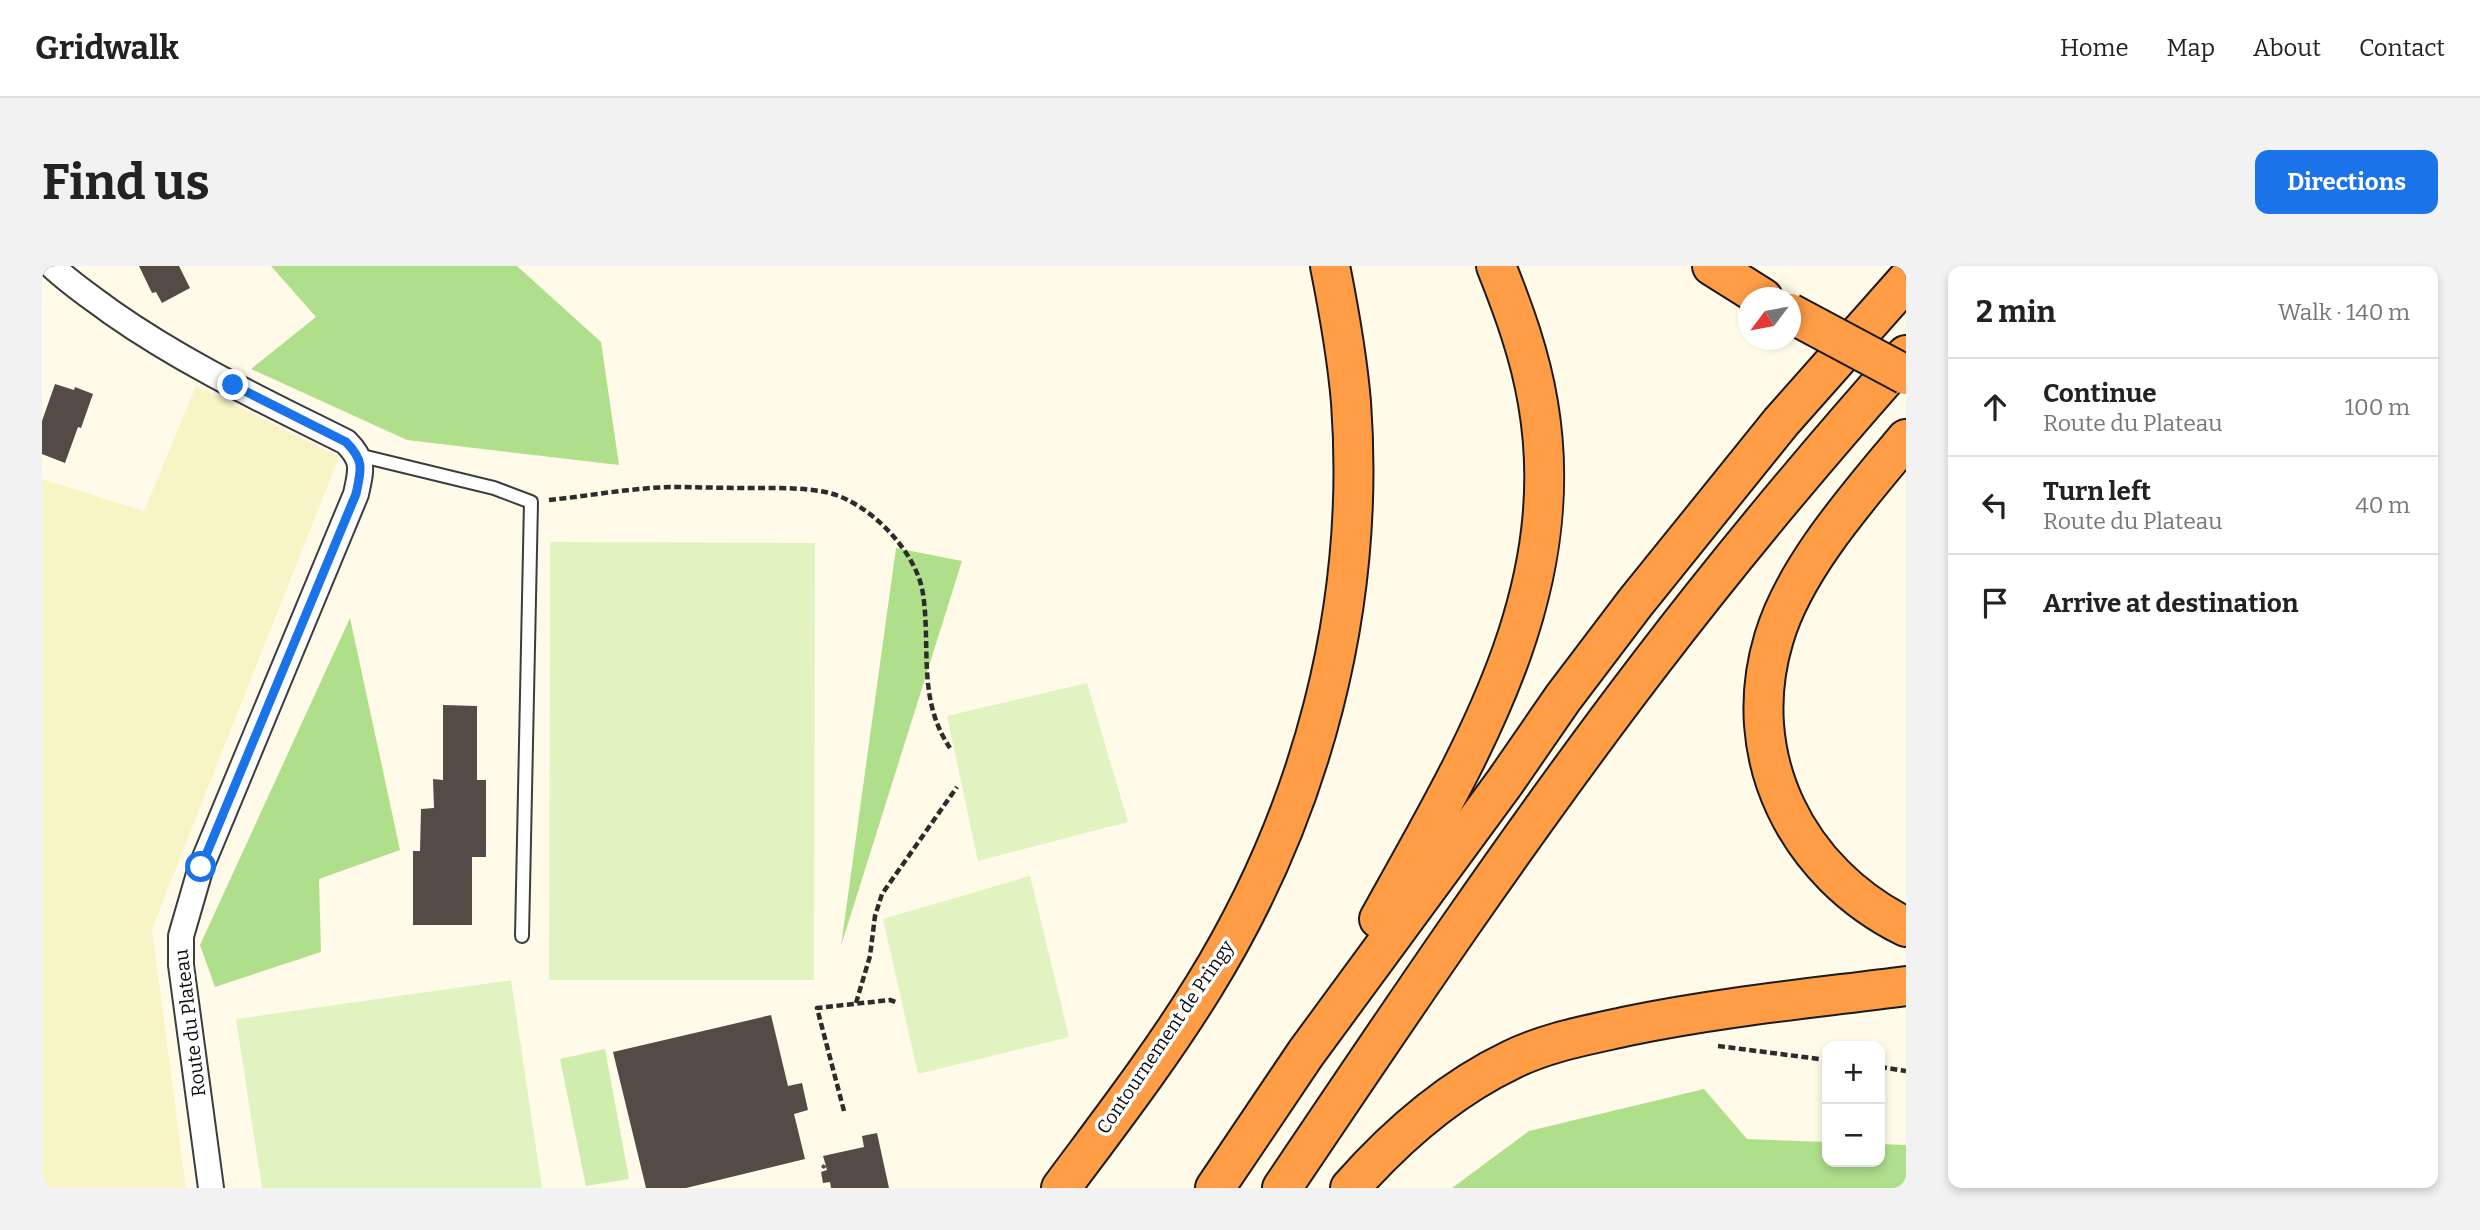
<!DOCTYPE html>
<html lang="en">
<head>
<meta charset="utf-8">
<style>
  :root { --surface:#fff; --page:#f2f2f2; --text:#222; --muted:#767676; --line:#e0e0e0; --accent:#1a73e8 }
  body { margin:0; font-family:Bitter,serif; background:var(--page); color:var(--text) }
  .controls { position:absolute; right:21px; bottom:21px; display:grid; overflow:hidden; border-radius:14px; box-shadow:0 4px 10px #0003 }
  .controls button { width:63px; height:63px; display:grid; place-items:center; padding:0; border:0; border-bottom:2px solid var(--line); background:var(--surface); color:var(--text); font:35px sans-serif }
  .compass { position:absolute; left:1696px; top:21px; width:63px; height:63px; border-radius:50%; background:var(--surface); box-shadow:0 4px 10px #0003; rotate:238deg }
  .stop { position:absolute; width:21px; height:21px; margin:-16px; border:5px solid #1a73e8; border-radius:50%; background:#fff }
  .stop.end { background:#1a73e8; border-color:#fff; box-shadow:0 2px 7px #0008 }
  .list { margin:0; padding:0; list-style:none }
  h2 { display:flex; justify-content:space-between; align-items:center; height:91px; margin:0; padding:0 28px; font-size:30px }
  h2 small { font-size:23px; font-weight:400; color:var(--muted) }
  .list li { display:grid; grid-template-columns:46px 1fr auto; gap:21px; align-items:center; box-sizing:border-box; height:98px; padding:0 28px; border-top:2px solid var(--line) }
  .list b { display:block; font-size:26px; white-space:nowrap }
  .list p { margin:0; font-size:23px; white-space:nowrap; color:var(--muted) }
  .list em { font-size:23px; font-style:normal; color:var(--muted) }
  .icon { flex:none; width:38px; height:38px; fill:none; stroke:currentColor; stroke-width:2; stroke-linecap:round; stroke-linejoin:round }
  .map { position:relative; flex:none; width:1864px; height:922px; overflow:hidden; border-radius:14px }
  header { display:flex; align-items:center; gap:42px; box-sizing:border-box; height:98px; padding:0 35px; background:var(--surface); border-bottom:2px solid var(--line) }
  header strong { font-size:33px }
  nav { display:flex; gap:38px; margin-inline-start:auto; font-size:24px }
  .intro { display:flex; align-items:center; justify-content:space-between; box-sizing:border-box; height:168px; padding:0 42px }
  h1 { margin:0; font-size:49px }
  .button { padding:18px 32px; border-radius:14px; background:var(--accent); color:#fff; font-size:24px; font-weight:700 }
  main { display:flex; gap:42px; padding:0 42px }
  aside { flex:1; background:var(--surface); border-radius:14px; box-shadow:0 4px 10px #0003 }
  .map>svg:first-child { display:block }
  .farmland { fill:#f8f4c5 }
  .green { fill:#ceedae }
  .forest { fill:#b0df8c }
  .pitch { fill:#e1f3c1 }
  .building { fill:#544b46 }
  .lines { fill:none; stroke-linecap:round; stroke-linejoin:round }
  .lane-casing { stroke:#3d3d3d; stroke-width:16 }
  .street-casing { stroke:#3d3d3d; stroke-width:28 }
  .highway-casing { stroke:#1b1b1b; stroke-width:42 }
  .path { stroke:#2c2c2c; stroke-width:4.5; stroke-dasharray:7 3.5; stroke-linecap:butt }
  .lane { stroke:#fff; stroke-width:12 }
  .street { stroke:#fff; stroke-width:24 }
  .highway { stroke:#ff9d46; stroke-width:38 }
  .highway-bridge-casing { stroke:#1b1b1b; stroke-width:42; stroke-linecap:butt }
  .highway-bridge { stroke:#ff9d46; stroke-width:38 }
  .route { stroke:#1a73e8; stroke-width:9 }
  .labels { text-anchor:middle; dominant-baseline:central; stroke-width:7; stroke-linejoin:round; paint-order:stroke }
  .street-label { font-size:19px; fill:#0a0a0a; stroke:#fff }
</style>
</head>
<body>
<header>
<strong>Gridwalk</strong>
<nav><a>Home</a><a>Map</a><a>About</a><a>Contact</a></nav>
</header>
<div class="intro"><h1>Find us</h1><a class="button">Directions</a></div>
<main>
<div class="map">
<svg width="1864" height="922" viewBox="0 0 1864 922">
  <rect width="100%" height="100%" fill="#fffbe8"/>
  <!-- farmland -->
  <path class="farmland" d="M154,120l143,71 -187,472 34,259h-144v-709l102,32z"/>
  <!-- green -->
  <path class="green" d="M563,783l24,130 -43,7 -26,-127z"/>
  <!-- forest -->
  <g class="forest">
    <path d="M229,0h246l84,76 18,123 -212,-25 -156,-71 65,-52z"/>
    <path d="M854,282l66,13 -121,385z"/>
    <path d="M308,352l50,232 -81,29 2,73 -106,35 -15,-42z"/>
    <path d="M1662,823l43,50 80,3v20h53v-18l26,1v43h-454l77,-57z"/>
  </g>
  <!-- pitch -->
  <g class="pitch">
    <path d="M508,276l265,1 -1,437h-265z"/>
    <path d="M1045,417l41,139 -150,39 -31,-145z"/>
    <path d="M988,610l39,161 -151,37 -35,-155z"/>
    <path d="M469,714l31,208h-280l-26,-169z"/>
  </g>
  <!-- building -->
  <g class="building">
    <path d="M97,0h40l11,22 -28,15 -6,-11 -4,1z"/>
    <path d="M13,118l19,6 1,-3 18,7 -12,34 -3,-1 -13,36 -23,-9v-33z"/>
    <path d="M401,439l34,1v74h9v77h-14v68h-59v-74h7l1,-42 13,-1 -1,-29 10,1z"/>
    <path d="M729,749l17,71 14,-3 6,27 -14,4 11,45 -119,29h-40l-33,-136z"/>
    <path d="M835,867l12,55h-58l-1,-6 -7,1 -2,-11 6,-2 -1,-3 -2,2 -3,-2 2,-3 3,2 -3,-10 41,-9 -2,-11z"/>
  </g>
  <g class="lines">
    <!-- lane casing -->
    <g class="lane-casing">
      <path id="lane" d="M316,189l136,33 37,14 -9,434"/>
    </g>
    <!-- street casing -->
    <g class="street-casing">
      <path id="street" d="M10,0c19,18 39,31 59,46 74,52 155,90 235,130 19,19 15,28 10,52l-155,373 -20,69v29l30,223"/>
    </g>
    <!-- highway casing -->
    <g class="highway-casing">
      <g id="highway">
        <path d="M1670,0l51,32"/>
        <path d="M1864,173c-47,57 -111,128 -132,199 -36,119 23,235 132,289"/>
        <path d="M1337,653c89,-161 192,-324 159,-516 -8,-48 -24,-92 -42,-137"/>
        <path d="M1019,922c49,-66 100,-132 143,-202 108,-175 162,-379 147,-584 -4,-46 -12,-91 -21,-136"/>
        <path d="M1173,922l91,-135 199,-271 58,-84 72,-95 146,-181 125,-141"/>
        <path d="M1240,922c119,-177 238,-354 368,-524 81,-106 167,-209 256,-309"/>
        <path d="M1308,922c46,-52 98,-98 161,-128 36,-18 77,-25 117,-34 92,-19 185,-28 278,-40"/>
      </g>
    </g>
    <!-- path -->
    <g class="path">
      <path d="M507,234c40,-4 81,-12 122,-13 24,0 49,1 74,1 26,0 54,-1 80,4 42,8 92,59 98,102 8,54 -6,105 27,154"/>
      <path d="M814,737l14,-47 5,-40 7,-22 75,-107"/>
      <path d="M1676,780l109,14"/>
      <path d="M1838,801l26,4"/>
      <path d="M802,845l-27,-103 73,-8 6,2"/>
    </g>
    <!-- lane -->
    <use href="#lane" class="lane"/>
    <!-- street -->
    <use href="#street" class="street"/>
    <!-- highway -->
    <use href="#highway" class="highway"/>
    <!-- highway-bridge casing -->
    <g class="highway-bridge-casing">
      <path id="highway-bridge" d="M1748,47l116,62"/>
    </g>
    <!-- highway-bridge -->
    <use href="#highway-bridge" class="highway-bridge"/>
  </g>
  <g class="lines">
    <!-- route -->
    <path class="route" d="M159,601l155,-373c5,-24 9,-33 -10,-52l-113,-57"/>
  </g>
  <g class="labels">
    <!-- street labels -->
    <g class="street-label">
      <text transform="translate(148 757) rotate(-97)">Route du Plateau</text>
      <text transform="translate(1123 771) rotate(-56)">Contournement de Pringy</text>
    </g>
  </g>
</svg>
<div class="controls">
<button>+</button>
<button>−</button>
</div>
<svg class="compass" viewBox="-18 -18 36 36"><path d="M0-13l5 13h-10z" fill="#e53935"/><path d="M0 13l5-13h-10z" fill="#767676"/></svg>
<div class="stop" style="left:159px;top:601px"></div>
<div class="stop end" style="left:191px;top:119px"></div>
</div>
<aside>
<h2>2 min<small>Walk · 140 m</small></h2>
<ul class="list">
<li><svg class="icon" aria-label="ahead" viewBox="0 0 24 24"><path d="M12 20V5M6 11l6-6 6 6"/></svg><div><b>Continue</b><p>Route du Plateau</p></div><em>100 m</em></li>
<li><svg class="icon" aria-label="left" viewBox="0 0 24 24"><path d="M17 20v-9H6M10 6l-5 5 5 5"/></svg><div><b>Turn left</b><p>Route du Plateau</p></div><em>40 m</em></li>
<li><svg class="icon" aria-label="arrive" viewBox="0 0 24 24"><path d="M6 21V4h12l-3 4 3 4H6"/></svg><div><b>Arrive at destination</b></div></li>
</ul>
</aside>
</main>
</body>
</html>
